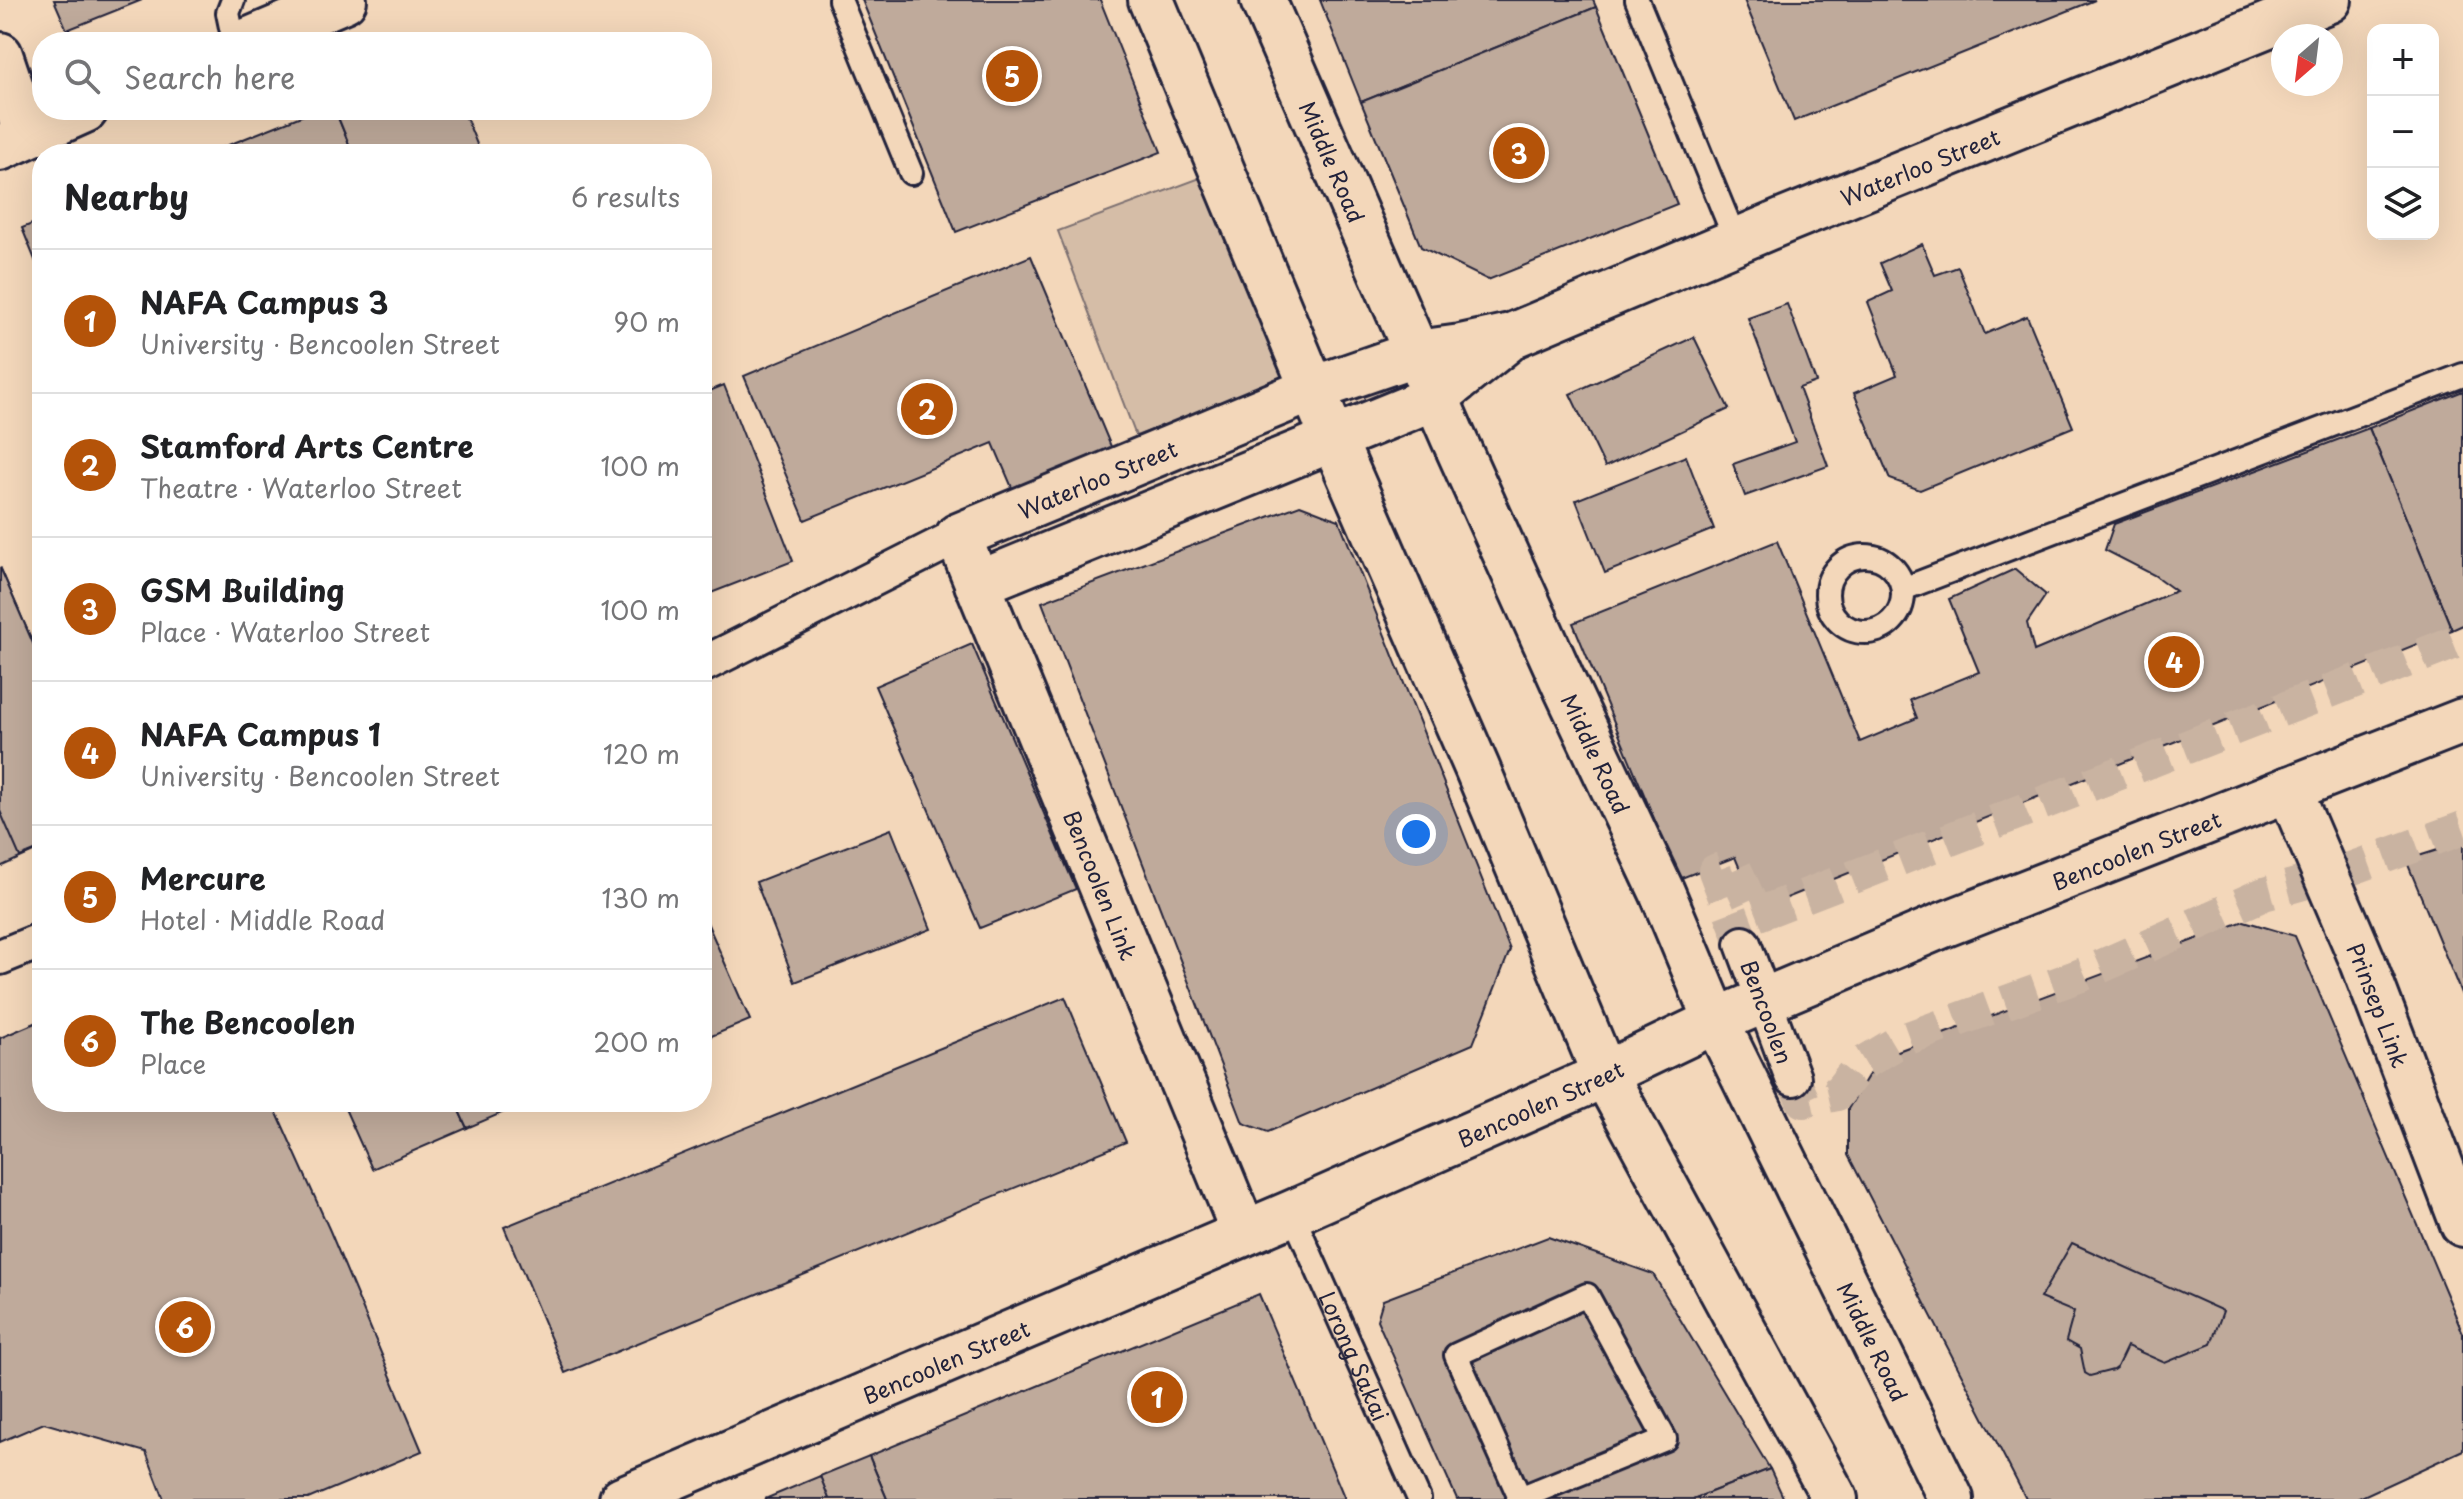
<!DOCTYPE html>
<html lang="en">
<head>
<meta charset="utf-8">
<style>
  :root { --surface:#fff; --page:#f6f6f6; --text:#202124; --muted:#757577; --line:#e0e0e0; --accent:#b45309 }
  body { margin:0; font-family:"Playpen Sans",sans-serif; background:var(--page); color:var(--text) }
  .controls { position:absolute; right:24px; top:24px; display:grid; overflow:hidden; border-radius:16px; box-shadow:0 8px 32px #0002 }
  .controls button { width:72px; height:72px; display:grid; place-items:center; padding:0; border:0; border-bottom:2px solid var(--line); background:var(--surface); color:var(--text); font:40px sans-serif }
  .compass { position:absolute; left:2271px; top:24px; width:72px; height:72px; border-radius:50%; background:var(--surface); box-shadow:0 8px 32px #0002; rotate:208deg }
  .you { position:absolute; left:1416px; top:834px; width:28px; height:28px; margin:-20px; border:6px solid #fff; border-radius:50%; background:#1a73e8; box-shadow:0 0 0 12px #1a73e833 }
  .badge { display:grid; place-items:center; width:52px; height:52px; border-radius:50%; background:var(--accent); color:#fff; font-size:26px; font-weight:700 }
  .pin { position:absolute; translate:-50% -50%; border:4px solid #fff; box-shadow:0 2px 8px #0006 }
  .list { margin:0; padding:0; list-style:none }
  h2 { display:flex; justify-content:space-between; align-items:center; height:104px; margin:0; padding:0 32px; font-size:34px }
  h2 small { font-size:26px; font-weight:400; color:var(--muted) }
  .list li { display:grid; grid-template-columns:52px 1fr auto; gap:24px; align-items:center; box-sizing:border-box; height:144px; padding:0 32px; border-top:2px solid var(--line) }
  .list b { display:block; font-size:30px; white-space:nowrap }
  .list p { margin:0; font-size:26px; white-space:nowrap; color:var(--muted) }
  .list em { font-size:26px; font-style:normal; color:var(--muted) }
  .icon { flex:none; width:44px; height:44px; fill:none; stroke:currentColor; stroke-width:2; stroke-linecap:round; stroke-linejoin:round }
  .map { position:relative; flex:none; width:2463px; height:1499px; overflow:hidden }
  .search { position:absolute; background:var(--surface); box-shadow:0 8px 32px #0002; left:32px; top:32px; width:680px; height:88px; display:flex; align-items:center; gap:20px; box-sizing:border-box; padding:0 28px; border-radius:32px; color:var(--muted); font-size:30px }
  .panel { position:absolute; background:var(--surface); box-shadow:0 8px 32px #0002; left:32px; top:144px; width:680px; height:968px; border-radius:32px }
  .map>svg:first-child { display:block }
  .green { fill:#d5bda7; stroke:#7c7071; stroke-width:2 }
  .building { fill:#bfaa9b; stroke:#22223b; stroke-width:2 }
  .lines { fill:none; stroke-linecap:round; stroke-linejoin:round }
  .pedestrian-tunnel { stroke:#c9b3a1; stroke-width:34; stroke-dasharray:34 17; stroke-linecap:butt }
  .service-casing { stroke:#22223b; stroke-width:28 }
  .pedestrian-casing { stroke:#22223b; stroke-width:40 }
  .minor-casing { stroke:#22223b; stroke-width:50 }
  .tertiary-casing { stroke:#22223b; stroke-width:50 }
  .secondary-casing { stroke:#22223b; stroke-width:50 }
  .primary-casing { stroke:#22223b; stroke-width:50 }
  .service { stroke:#f3d7ba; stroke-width:22 }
  .pedestrian { stroke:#f3d7ba; stroke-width:34 }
  .minor { stroke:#f3d7ba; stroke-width:44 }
  .tertiary { stroke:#f3d7ba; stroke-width:44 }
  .secondary { stroke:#f3d7ba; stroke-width:44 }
  .primary { stroke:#f3d7ba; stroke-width:44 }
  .labels { text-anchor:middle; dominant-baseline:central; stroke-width:6; stroke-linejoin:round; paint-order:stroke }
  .street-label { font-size:22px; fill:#22223b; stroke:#f3d7ba }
</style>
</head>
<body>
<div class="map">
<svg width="2463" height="1499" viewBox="0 0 2463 1499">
  <rect width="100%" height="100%" fill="#f3d7ba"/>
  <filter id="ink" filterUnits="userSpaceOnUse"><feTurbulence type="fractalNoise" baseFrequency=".0125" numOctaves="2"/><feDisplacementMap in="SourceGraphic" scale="16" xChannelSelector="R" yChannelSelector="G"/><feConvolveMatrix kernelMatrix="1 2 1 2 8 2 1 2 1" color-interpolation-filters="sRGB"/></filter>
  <g filter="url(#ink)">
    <!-- green -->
    <path class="green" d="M1243,162l79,205 -186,69 -78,-205z"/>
    <!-- building -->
    <g class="building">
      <path d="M54,0h88l-75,30z"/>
      <path d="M862,0h238l61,152 -205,80z"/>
      <path d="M1320,0h273l3,7 -235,95z"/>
      <path d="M1744,0h351l-301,121z"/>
      <path d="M1596,7l81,197 -189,76 -67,-33 -60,-145z"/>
      <path d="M316,110h19l18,44h-147z"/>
      <path d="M335,110h128l18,44h-128z"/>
      <path d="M42,220v57l-20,-49z"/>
      <path d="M1922,244l13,31 23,-8 27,67 42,-18 46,111 -153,63 -30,-11 -36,-86 43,-18 -29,-73 24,-11 -12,-28z"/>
      <path d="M1031,256l81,193 -99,41 -20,-47 -188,77 -61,-144z"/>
      <path d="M1787,304l29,78 -17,6 29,78 -83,30 -12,-32 62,-22 -47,-124z"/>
      <path d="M1694,337l35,72 -124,58 -35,-73z"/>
      <path d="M724,385l69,176 -82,32 -9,-22v-177z"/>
      <path d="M2463,391v234l-11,5 -83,-202z"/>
      <path d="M2369,428l83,202 -695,280 -22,-53 -56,22 -106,-256 204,-82 83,201 57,-24 -7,-18 69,-28 -30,-73 66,-30 31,26 -19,28 7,28 142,-60 -22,-16 -49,-25 9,-26z"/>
      <path d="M1686,456l28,73 -109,44 -29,-73z"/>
      <path d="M1300,505l39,15 171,430 -37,94 -205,88 -25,-9 -201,-521z"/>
      <path d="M0,567l42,97v184l-42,19z"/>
      <path d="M0,567l42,97v184l-22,9 -20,-46z"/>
      <path d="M972,644l104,245 -96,39 -105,-242z"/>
      <path d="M891,829l40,100 -136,53 -39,-100z"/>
      <path d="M2463,842v156l-57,-138z"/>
      <path d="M702,911l48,109 -48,20z"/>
      <path d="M2244,921l51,15 168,397v117l-106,49h-331l-178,-344v-46l20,-33 30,-25z"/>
      <path d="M1065,997l61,145 -561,231 -61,-146z"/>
      <path d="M42,1020v82h230l58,129 92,220 -114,48h-144l-18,-47 -102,-29 -44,19v-404z"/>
      <path d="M342,1102h113l12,26 -95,41z"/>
      <path d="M455,1102h72l-60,26z"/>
      <path d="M1548,1237l105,37 117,195 -77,30h-236l-80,-179 6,-20z"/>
      <path d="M2072,1243l151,68 -12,33 -46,19 -38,-17 -10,21 -4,3 -23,6 -5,-3 -5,-24 -14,-8 8,-29 -34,-14z"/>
      <path d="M1259,1294l86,205h-458l-18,-43z"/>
      <path d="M869,1456l18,43h-58l-9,-23z"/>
      <path d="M1770,1469l14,30h-91z"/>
      <path d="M820,1476l9,23h-64z"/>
    </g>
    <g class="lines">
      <!-- pedestrian-tunnel -->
      <g class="pedestrian-tunnel">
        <path d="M1743,944l-28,-73 18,-6 23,50 707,-276"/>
        <path d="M1793,1078l10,23 34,-7 23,-29 40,-24 184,-67 180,-80 75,-21 124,-45"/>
      </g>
      <!-- service casing -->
      <g class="service-casing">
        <g id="service">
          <path d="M233,0l-5,13 6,29"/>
          <path d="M840,0l71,173"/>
          <path d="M1637,0l99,241"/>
          <circle cx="1865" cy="594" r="38"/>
          <path d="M1903,589l560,-214"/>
          <path id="s1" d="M1292,1213l127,286"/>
          <path d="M1518,1499l2,-1 145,-59 -78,-144 -131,60 64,143"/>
        </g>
      </g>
      <!-- pedestrian casing -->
      <g class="pedestrian-casing">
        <g id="pedestrian">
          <path d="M702,665l256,-129"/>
          <path id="s2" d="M1743,944l50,134"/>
          <path d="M0,957l42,-17"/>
        </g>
      </g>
      <!-- minor casing -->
      <g class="minor-casing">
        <g id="minor">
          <path d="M0,55l27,80"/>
          <path d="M977,584l459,-187 70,-56"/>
          <path id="s3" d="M2289,789l74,173 100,262"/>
          <path id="s4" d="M1244,1233l-286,-697 355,-147 104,-36 44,-6 50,-11 275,-116 543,-220"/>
        </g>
      </g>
      <!-- tertiary casing -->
      <g class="tertiary-casing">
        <g id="tertiary">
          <path d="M245,42l99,-42"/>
          <path d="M0,148l85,-38"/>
        </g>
      </g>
      <!-- secondary casing -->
      <g class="secondary-casing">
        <g id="secondary">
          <path d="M1151,0l182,438 144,330 127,305 231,426"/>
          <path id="s5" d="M1263,0l190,437 112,249 97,206 54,129 235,478"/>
        </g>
      </g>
      <!-- primary casing -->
      <g class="primary-casing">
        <g id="primary">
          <path id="s6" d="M622,1499l670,-286 290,-128 134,-64 227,-96 520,-204"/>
        </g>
      </g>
      <!-- service -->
      <use href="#service" class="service"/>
      <!-- pedestrian -->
      <use href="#pedestrian" class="pedestrian"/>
      <!-- minor -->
      <use href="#minor" class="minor"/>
      <!-- tertiary -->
      <use href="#tertiary" class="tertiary"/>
      <!-- secondary -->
      <use href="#secondary" class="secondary"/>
      <!-- primary -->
      <use href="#primary" class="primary"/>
    </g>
  </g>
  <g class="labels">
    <!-- street labels -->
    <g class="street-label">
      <text stroke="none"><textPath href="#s5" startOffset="176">Middle Road</textPath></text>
      <text stroke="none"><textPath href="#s4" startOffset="1786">Waterloo Street</textPath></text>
      <text stroke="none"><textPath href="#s4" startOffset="904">Waterloo Street</textPath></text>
      <text stroke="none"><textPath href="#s5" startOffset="824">Middle Road</textPath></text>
      <text stroke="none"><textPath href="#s6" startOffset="1648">Bencoolen Street</textPath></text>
      <text transform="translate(1101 885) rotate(68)">Bencoolen Link</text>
      <text stroke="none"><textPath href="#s3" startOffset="234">Prinsep Link</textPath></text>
      <text stroke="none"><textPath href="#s2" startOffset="72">Bencoolen</textPath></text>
      <text stroke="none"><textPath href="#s6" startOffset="1000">Bencoolen Street</textPath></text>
      <text stroke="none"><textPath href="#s5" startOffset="1474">Middle Road</textPath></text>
      <text stroke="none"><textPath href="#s1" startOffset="156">Lorong Sakai</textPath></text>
      <text stroke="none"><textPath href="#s6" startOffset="352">Bencoolen Street</textPath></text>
    </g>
  </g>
</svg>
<div class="controls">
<button>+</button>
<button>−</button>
<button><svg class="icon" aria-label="layers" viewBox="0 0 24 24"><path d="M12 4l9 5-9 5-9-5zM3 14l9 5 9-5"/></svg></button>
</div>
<svg class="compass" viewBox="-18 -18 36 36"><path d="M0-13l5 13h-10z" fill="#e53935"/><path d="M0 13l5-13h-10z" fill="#757577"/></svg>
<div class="you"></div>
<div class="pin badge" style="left:1157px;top:1397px">1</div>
<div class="pin badge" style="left:927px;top:409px">2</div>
<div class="pin badge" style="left:1519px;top:153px">3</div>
<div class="pin badge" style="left:2174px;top:662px">4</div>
<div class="pin badge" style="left:1012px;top:76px">5</div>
<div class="pin badge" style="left:185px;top:1327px">6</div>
<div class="search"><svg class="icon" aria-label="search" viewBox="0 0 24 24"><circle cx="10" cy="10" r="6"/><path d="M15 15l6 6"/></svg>Search here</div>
<section class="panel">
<h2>Nearby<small>6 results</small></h2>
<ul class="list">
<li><span class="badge">1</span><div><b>NAFA Campus 3</b><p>University · Bencoolen Street</p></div><em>90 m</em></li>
<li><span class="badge">2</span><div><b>Stamford Arts Centre</b><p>Theatre · Waterloo Street</p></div><em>100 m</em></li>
<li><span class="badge">3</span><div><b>GSM Building</b><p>Place · Waterloo Street</p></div><em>100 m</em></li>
<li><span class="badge">4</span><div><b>NAFA Campus 1</b><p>University · Bencoolen Street</p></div><em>120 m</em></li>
<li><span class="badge">5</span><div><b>Mercure</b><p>Hotel · Middle Road</p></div><em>130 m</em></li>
<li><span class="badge">6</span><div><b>The Bencoolen</b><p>Place</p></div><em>200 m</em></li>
</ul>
</section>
</div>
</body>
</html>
